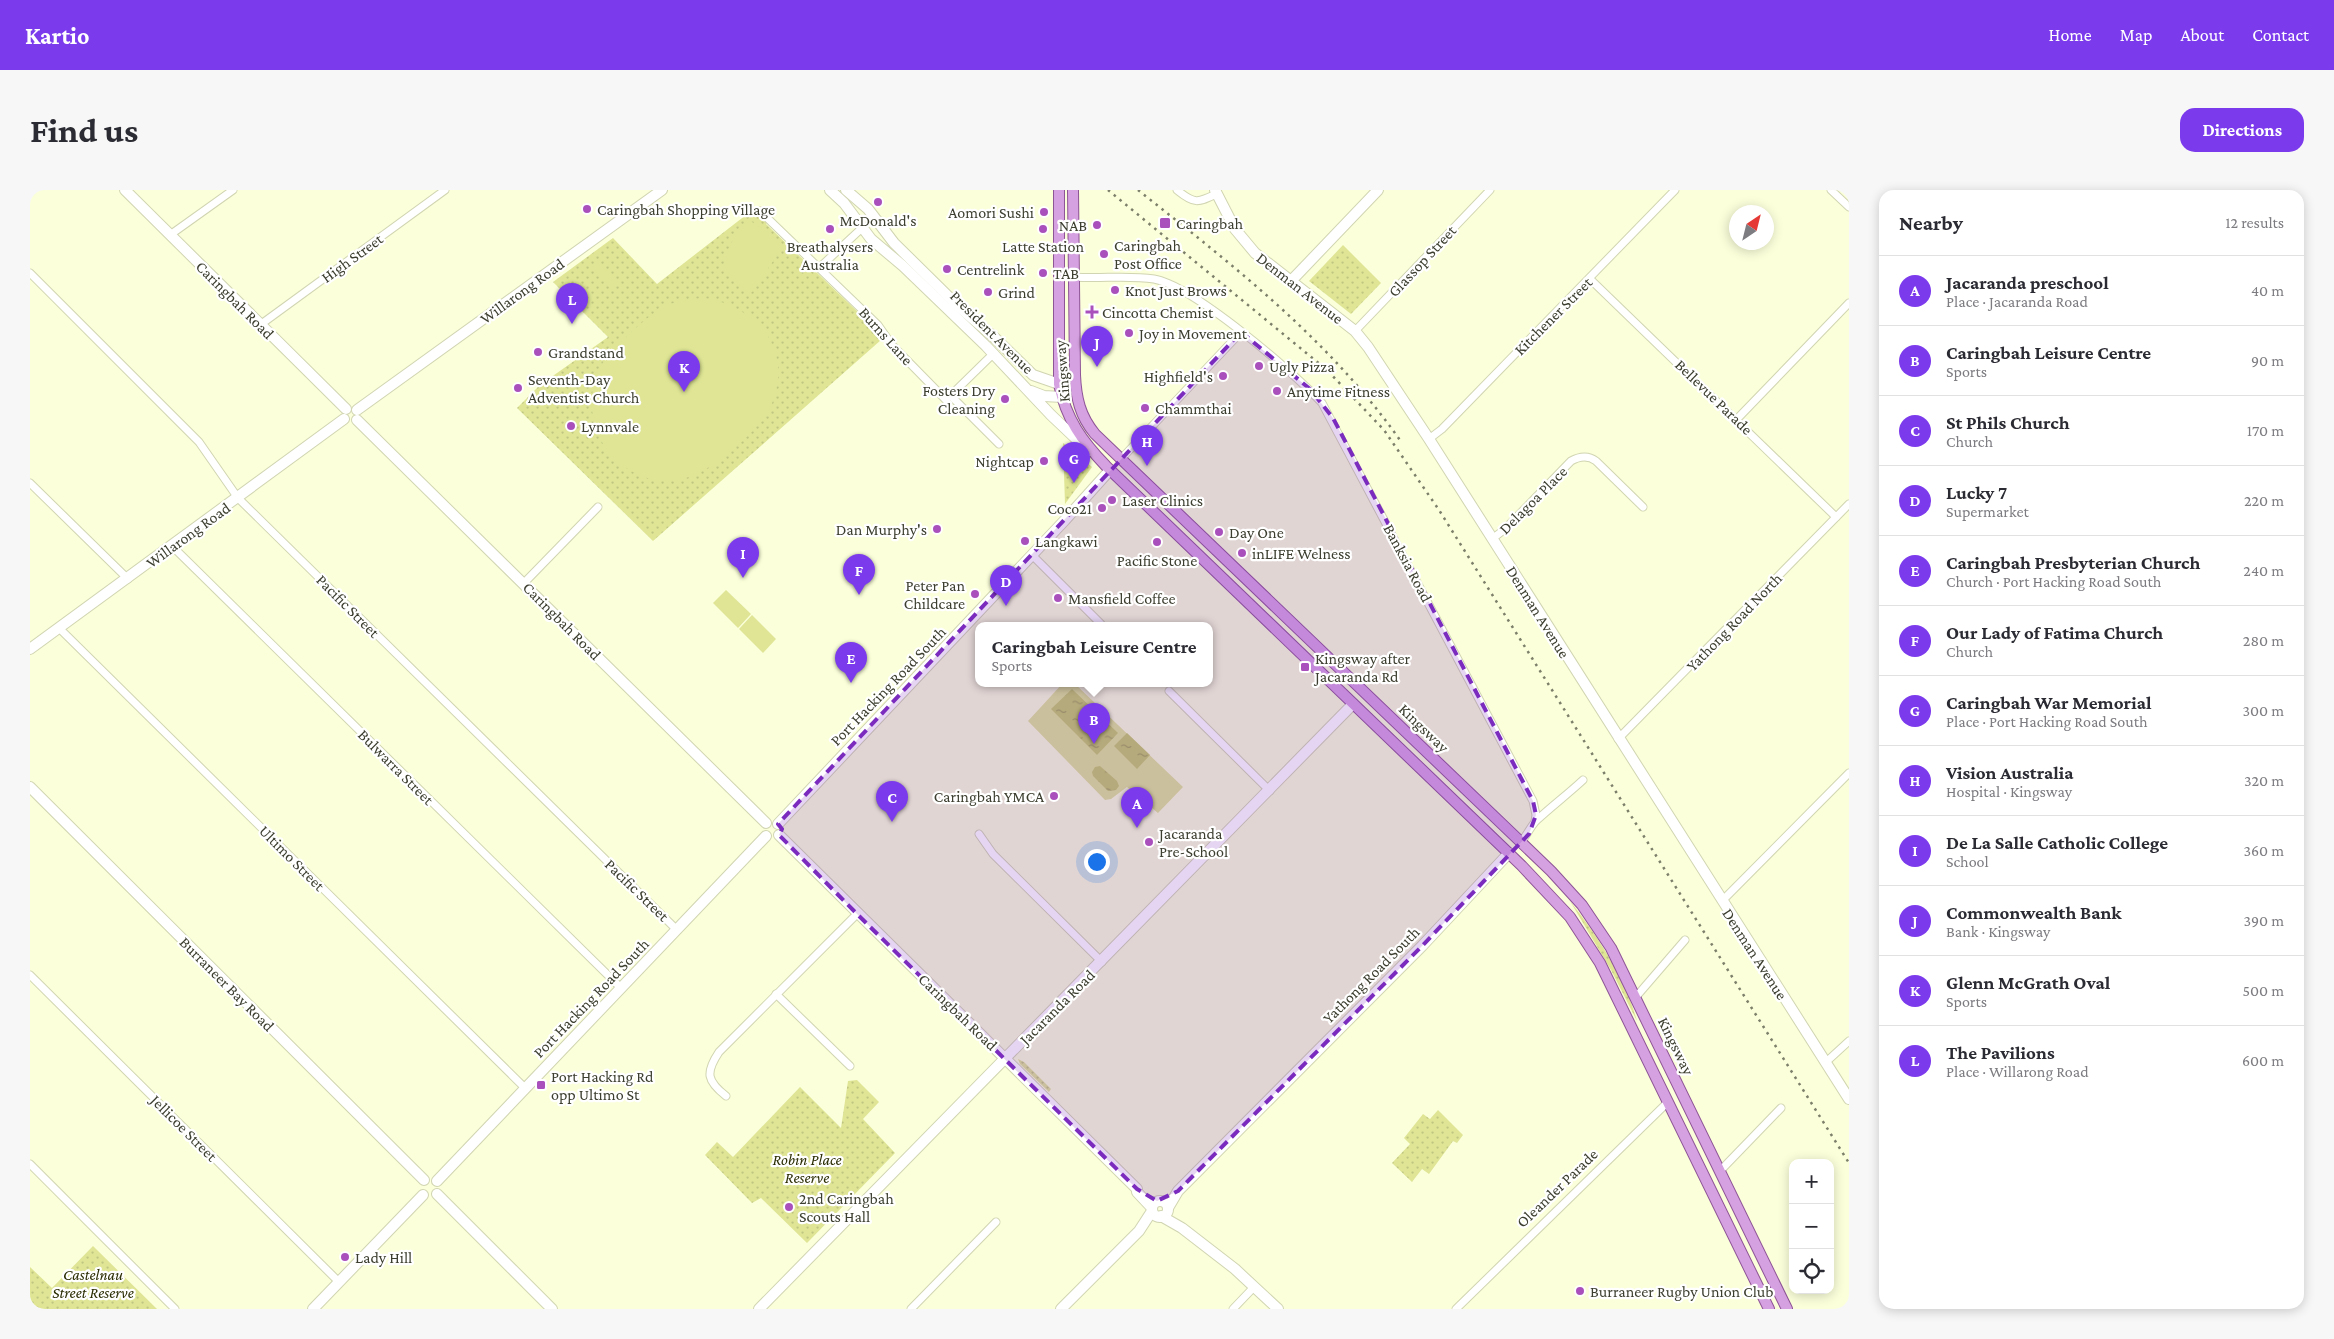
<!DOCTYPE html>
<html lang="en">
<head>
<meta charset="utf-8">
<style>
  :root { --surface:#fff; --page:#f7f7f7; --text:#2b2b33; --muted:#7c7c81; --line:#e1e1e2; --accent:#7c3aed }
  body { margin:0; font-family:"Crimson Pro",serif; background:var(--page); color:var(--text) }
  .controls { position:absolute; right:15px; bottom:15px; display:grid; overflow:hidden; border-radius:10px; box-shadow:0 2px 12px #0003 }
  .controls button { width:45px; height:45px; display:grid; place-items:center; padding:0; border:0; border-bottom:1px solid var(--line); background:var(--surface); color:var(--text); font:25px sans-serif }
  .compass { position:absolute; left:1699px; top:15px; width:45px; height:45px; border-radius:50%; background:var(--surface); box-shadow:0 2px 12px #0003; rotate:35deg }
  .you { position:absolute; left:1066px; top:671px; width:18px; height:18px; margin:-12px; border:4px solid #fff; border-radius:50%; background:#1a73e8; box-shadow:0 0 0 8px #1a73e833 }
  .badge { display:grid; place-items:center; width:32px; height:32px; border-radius:50%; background:var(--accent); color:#fff; font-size:16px; font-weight:700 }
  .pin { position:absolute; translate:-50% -41px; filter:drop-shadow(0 1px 2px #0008) }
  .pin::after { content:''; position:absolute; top:26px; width:18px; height:15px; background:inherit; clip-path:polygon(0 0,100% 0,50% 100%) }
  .popup { position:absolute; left:945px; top:432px; width:238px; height:65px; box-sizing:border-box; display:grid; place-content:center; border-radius:10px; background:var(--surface); filter:drop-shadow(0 1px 4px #0005); font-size:16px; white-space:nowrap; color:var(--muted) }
  .popup b { font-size:19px; color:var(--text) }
  .popup::after { content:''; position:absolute; left:50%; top:100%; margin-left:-10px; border:10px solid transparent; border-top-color:var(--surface) }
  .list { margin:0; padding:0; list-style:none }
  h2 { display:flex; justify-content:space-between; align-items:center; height:65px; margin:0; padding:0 20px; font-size:21px }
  h2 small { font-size:16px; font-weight:400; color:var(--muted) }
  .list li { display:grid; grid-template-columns:32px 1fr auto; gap:15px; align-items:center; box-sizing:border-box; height:70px; padding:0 20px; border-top:1px solid var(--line) }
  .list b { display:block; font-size:19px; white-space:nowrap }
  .list p { margin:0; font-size:16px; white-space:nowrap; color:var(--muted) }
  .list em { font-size:16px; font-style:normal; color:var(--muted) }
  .icon { flex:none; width:28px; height:28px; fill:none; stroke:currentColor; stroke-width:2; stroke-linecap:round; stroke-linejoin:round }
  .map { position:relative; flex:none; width:1819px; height:1119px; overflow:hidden; border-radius:15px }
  header { display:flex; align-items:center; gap:30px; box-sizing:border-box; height:70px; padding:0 25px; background:var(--accent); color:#fff }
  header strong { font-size:24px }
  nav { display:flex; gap:28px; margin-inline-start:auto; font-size:18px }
  .intro { display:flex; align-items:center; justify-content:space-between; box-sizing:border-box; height:120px; padding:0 30px }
  h1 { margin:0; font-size:35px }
  .button { padding:12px 22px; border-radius:15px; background:var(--accent); color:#fff; font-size:18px; font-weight:700 }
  main { display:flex; gap:30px; padding:0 30px }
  aside { flex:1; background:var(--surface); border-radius:15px; box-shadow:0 2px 12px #0003 }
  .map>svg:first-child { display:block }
  .grass { fill:url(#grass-dots) }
  .garden { fill:#dfe595 }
  .water { fill:url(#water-ripples) }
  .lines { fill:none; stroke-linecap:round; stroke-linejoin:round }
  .street-casing { stroke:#d1d5b1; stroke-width:9 }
  .secondary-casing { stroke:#d1d5b1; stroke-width:12 }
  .primary-casing { stroke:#8e5596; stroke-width:12 }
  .street { stroke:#fff; stroke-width:7 }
  .secondary { stroke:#fff; stroke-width:10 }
  .primary { stroke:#d6a1e1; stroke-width:10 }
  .rail { stroke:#7c7f69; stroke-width:2.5; stroke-dasharray:2.5 5; stroke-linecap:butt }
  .marked { fill:#7b2cbf; fill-opacity:0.2; stroke:#7b2cbf; stroke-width:4; stroke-dasharray:10 6; stroke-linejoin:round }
  .poi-dot { fill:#a950bc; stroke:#fff; stroke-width:2 }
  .labels { text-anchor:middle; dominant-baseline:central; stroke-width:4.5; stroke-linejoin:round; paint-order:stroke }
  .poi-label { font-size:16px; fill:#3c3e2f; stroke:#fff; text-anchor:start }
  .street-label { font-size:16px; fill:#3c3e2f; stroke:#fff }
  .park-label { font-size:16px; font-style:italic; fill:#2b2d03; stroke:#fff }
</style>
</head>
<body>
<header>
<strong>Kartio</strong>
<nav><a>Home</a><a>Map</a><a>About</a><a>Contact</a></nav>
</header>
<div class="intro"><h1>Find us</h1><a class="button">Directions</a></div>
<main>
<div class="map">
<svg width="1819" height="1119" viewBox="0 0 1819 1119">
  <defs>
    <pattern id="grass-dots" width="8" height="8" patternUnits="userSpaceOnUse" patternTransform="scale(1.25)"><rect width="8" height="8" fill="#dfe595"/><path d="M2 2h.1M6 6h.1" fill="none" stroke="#c0c681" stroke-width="1.8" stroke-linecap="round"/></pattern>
    <pattern id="water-ripples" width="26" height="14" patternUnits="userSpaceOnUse" patternTransform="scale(1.25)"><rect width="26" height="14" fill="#c4ca6b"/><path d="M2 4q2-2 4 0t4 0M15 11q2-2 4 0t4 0" fill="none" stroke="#a0a558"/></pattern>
  </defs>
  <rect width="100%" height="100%" fill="#fbffda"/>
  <!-- grass -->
  <g class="grass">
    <path d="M725,18l13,13 -2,3 97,93 -1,2 19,21 -228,201 -136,-133 23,-23 68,-48 -55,-55 60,-44 44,46z"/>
    <path d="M1313,55l38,38 -30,31 -42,-33z"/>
    <path d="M1033,253l29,24 -27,37z"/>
    <path d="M1540,711c28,36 55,76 67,120l-26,-51z"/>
    <path d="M988,869l6,3 27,27 -2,3 -29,-28z"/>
    <path d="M827,890l22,22 -16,17 32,34 -88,90 -46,-45 -9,5 -47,-48 12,-13 16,15 67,-70 41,41 7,-47z"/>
    <path d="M1408,920l25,25 -6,8 -4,-2 -24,33 -7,-5 -10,13 -20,-19 18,-19 -6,-6 19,-24 7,5z"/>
    <path d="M63,1056l64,63h-127v-42l22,21z"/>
  </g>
  <!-- garden -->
  <g class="garden">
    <path d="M718,29l36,26 -32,47 -5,2 -25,-25 9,-26z"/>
    <path d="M569,72l21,21 -5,5 -21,-21z"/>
    <path d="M675,108c50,9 86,47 69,100 -6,19 -20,32 -34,45 -36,32 -72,55 -118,22 -30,-23 -39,-66 -21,-99 7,-14 49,-53 63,-59 13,-7 27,-8 41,-9z"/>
    <path d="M696,400l25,24 -13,14 -25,-25z"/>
    <path d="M722,425l24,24 -13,14 -24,-24z"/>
    <path d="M1033,493h11l109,104 -25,26 -31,-26 -16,12 -6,1 -77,-79z"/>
  </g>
  <!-- water -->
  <g class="water">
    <path d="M1042,499l46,44 -21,22 -46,-46z"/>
    <path d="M1097,543l23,22 -13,14 -23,-23z"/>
    <path d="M1070,576l17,15 2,5 -3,4 -8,1 -15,-15 -1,-4 3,-5z"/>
  </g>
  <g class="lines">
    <!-- street casing -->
    <g class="street-casing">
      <g id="street">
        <path d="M1147,0c17,14 21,13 39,4"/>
        <path d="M1801,0l18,17"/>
        <path d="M730,21l118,114 14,20 54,55 48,-47"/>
        <path d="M140,45l63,-45"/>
        <path d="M789,78l43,-40"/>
        <path d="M0,83l169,169 39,56 439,432"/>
        <path d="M1044,87c26,2 54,-2 80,2 38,6 141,94 168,124l211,398 3,14 -1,6"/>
        <path d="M1560,89l246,238"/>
        <path d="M230,135l185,-135"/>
        <path d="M1325,141l135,-141"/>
        <path d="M921,206l48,48"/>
        <path d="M1707,229l112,-116"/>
        <path d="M1399,249l13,-10 233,-239"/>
        <path d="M1091,269l120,-127"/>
        <path d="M0,293l98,96"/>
        <path d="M1462,349l13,-10 66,-68c9,-5 17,-6 25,0l47,46"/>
        <path d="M142,356l449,442"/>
        <path d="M1002,365l69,69"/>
        <path d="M494,393l74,-76"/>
        <path d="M29,438l466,460"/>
        <path d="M1139,501l101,100"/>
        <path d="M1588,549l231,-235"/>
        <path d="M949,644l14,20 109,108"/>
        <path d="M1491,652c6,-7 11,-18 16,-22 15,-14 31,-26 46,-40"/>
        <path d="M1692,711l127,-128"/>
        <path d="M0,785l309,307"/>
        <path d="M746,804l74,72"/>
        <path d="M1605,808l50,-58"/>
        <path d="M1795,873l24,-22"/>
        <path d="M696,906c-19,-15 -21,-23 -7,-44l138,-138"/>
        <path d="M0,974l145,145"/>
        <path d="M1690,981l61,-63"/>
        <path d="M881,1119l85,-87"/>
        <path d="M1203,1119l21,-22"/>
        <path d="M1426,1119l212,-207"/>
      </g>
    </g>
    <!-- secondary casing -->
    <g class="secondary-casing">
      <g id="secondary">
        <path d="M95,0l221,219"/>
        <path d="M800,0l14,13 27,36 32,27 83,80 65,69 38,36"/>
        <path d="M816,0l22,19 26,34 65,64 36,31 38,37 26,9"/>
        <path d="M1185,0l20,39 20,24 100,78 13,16 61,92 420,660"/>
        <path d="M1261,91l87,-91"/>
        <path d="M1001,201l13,5 18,1"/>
        <path d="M327,220l305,-220"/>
        <path d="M327,230l409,403"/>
        <path d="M0,459l314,-230"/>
        <path d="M0,597l394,393"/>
        <path d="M748,634l287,-304 45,-50"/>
        <path d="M749,645l358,354v3l15,16"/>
        <path d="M407,991l329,-345"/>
        <path d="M407,1004l115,115"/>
        <circle cx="1130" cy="1019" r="8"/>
        <path d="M1138,1018l10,-17 244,-245 87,-93"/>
        <path d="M1131,1026l21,12 53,41 43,40"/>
        <path d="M283,1119l110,-114"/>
        <path d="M729,1119l594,-605"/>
        <path d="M1031,1119l78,-78 13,-20"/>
      </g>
    </g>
    <!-- primary casing -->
    <g class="primary-casing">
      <g id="primary">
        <path d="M1029,0v194c7,35 23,57 47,82l416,400 48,51 30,46 169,346"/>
        <path d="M1043,0l2,185c1,23 5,41 20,59l456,437 31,34 29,43 176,361"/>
      </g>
    </g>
    <!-- street -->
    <use href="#street" class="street"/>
    <!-- secondary -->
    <use href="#secondary" class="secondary"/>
    <!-- primary -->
    <use href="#primary" class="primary"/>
    <!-- rail -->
    <g class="rail">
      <path d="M1078,0l219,180 57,60 55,80 410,653"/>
      <path d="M1108,0c97,77 193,151 264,253"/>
    </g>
  </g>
  <!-- marked area -->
  <path class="marked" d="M1211,142l69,57 23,29 200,383 3,14 -7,19 -107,112 -244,245 -21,10 -20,-12 -280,-275 -78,-79 3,-6 -4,-5z"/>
  <!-- markers -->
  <g class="poi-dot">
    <circle cx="848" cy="12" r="5"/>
    <circle cx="557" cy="19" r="5"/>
    <circle cx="1014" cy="22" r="5"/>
    <rect x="1129" y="27" width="12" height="12" rx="2.5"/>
    <circle cx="1067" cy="35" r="5"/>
    <circle cx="800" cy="39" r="5"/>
    <circle cx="1013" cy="39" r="5"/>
    <circle cx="1074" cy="64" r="5"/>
    <circle cx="917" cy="79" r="5"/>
    <circle cx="1013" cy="83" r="5"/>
    <circle cx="1085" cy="100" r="5"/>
    <circle cx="958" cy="102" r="5"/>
    <path d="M1059.5 114.5h5v5h5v5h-5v5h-5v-5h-5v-5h5z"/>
    <circle cx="1099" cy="143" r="5"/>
    <circle cx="508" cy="162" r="5"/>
    <circle cx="1229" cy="176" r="5"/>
    <circle cx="1193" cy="186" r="5"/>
    <circle cx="488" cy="198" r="5"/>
    <circle cx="1247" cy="201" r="5"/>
    <circle cx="975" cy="209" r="5"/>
    <circle cx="1115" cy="218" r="5"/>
    <circle cx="541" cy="236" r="5"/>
    <circle cx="1014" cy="271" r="5"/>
    <circle cx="1082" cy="310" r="5"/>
    <circle cx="1072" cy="318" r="5"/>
    <circle cx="907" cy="339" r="5"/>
    <circle cx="1189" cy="342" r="5"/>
    <circle cx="995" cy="351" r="5"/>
    <circle cx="1127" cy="352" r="5"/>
    <circle cx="1212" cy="363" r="5"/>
    <circle cx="945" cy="404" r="5"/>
    <circle cx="1028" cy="408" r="5"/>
    <rect x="1270" y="472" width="10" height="10" rx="2.5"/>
    <circle cx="1024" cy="606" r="5"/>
    <circle cx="1119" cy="652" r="5"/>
    <rect x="506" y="890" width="10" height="10" rx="2.5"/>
    <circle cx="759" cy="1017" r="5"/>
    <circle cx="315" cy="1067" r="5"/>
    <circle cx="1550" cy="1101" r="5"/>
  </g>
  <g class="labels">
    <!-- poi labels -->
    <g class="poi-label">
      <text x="567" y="19">Caringbah Shopping Village</text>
      <text x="1004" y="22" text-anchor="end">Aomori Sushi</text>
      <text x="848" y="30" text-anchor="middle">McDonald's</text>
      <text x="1146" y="33">Caringbah</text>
      <text x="1057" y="35" text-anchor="end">NAB</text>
      <text x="1084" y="55">Caringbah<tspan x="1084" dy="18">Post Office</tspan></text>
      <text x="800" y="56" text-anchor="middle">Breathalysers<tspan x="800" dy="18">Australia</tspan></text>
      <text x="1013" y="56" text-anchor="middle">Latte Station</text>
      <text x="927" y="79">Centrelink</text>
      <text x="1023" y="83">TAB</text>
      <text x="1095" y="100">Knot Just Brows</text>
      <text x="968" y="102">Grind</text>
      <text x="1072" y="122">Cincotta Chemist</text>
      <text x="1109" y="143">Joy in Movement</text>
      <text x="518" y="162">Grandstand</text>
      <text x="1239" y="176">Ugly Pizza</text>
      <text x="1183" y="186" text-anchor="end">Highfield's</text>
      <text x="498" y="189">Seventh-Day<tspan x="498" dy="18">Adventist Church</tspan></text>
      <text x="965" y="200" text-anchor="end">Fosters Dry<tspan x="965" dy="18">Cleaning</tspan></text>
      <text x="1257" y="201">Anytime Fitness</text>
      <text x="1125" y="218">Chammthai</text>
      <text x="551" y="236">Lynnvale</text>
      <text x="1004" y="271" text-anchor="end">Nightcap</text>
      <text x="1092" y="310">Laser Clinics</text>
      <text x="1062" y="318" text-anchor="end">Coco21</text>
      <text x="897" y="339" text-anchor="end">Dan Murphy's</text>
      <text x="1199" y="342">Day One</text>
      <text x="1005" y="351">Langkawi</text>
      <text x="1222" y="363">inLIFE Welness</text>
      <text x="1127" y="370" text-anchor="middle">Pacific Stone</text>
      <text x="935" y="395" text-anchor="end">Peter Pan<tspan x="935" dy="18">Childcare</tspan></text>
      <text x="1038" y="408">Mansfield Coffee</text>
      <text x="1285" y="468">Kingsway after<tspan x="1285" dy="18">Jacaranda Rd</tspan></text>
      <text x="1014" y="606" text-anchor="end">Caringbah YMCA</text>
      <text x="1129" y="643">Jacaranda<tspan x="1129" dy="18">Pre-School</tspan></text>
      <text x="521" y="886">Port Hacking Rd<tspan x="521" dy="18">opp Ultimo St</tspan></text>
      <text x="769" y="1008">2nd Caringbah<tspan x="769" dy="18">Scouts Hall</tspan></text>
      <text x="325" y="1067">Lady Hill</text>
      <text x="1560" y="1101">Burraneer Rugby Union Club</text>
    </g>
    <!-- street labels -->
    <g class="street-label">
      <text transform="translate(322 68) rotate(-36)">High Street</text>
      <text transform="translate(1392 71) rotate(-47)">Glassop Street</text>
      <text transform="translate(1270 98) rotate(38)">Denman Avenue</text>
      <text transform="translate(492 101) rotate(-36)">Willarong Road</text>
      <text transform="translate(205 110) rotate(45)">Caringbah Road</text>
      <text transform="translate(1523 126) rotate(-45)">Kitchener Street</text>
      <text transform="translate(962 142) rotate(45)">President Avenue</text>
      <text transform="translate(856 146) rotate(48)">Burns Lane</text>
      <text transform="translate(1032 181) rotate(-94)">Kingsway</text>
      <text transform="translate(1684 207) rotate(44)">Bellevue Parade</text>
      <text transform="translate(1503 310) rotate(-45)">Delagoa Place</text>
      <text transform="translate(158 345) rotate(-36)">Willarong Road</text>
      <text transform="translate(1378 373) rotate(62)">Banksia Road</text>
      <text transform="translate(318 416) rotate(45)">Pacific Street</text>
      <text transform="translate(1508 422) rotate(58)">Denman Avenue</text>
      <text transform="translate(532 431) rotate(45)">Caringbah Road</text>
      <text transform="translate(1704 432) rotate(-46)">Yathong Road North</text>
      <text transform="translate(858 496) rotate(-46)">Port Hacking Road South</text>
      <text transform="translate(1394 538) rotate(44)">Kingsway</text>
      <text transform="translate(366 577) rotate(45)">Bulwarra Street</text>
      <text transform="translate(262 668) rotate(45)">Ultimo Street</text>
      <text transform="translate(607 700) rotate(44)">Pacific Street</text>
      <text transform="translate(1725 764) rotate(57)">Denman Avenue</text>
      <text transform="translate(1341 785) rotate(-45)">Yathong Road South</text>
      <text transform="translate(197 794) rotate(45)">Burraneer Bay Road</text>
      <text transform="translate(561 808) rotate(-46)">Port Hacking Road South</text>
      <text transform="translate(1027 817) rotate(-45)">Jacaranda Road</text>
      <text transform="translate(928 822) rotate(44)">Caringbah Road</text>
      <text transform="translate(1646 856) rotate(64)">Kingsway</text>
      <text transform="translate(154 938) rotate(45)">Jellicoe Street</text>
      <text transform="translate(1527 998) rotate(-44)">Oleander Parade</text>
    </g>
    <!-- park labels -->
    <g class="park-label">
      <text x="777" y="969">Robin Place<tspan x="777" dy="18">Reserve</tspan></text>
      <text x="63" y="1084">Castelnau<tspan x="63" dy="18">Street Reserve</tspan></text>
    </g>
  </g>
</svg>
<div class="controls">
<button>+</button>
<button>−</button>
<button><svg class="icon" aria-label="locate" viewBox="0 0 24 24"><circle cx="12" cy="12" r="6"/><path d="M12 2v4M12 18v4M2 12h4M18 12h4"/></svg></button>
</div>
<svg class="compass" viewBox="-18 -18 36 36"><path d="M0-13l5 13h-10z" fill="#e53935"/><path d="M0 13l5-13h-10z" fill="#7c7c81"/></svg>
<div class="you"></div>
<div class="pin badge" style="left:1107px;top:638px">A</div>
<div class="pin badge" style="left:1064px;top:554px">B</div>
<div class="popup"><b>Caringbah Leisure Centre</b>Sports</div>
<div class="pin badge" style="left:862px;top:632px">C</div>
<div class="pin badge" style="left:976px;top:416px">D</div>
<div class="pin badge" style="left:821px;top:493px">E</div>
<div class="pin badge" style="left:829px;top:405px">F</div>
<div class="pin badge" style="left:1044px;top:293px">G</div>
<div class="pin badge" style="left:1117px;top:276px">H</div>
<div class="pin badge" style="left:713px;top:388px">I</div>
<div class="pin badge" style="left:1067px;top:177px">J</div>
<div class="pin badge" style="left:654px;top:202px">K</div>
<div class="pin badge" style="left:542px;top:134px">L</div>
</div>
<aside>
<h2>Nearby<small>12 results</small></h2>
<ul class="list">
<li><span class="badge">A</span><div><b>Jacaranda preschool</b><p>Place · Jacaranda Road</p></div><em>40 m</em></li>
<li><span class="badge">B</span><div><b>Caringbah Leisure Centre</b><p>Sports</p></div><em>90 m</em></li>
<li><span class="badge">C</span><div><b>St Phils Church</b><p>Church</p></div><em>170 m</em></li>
<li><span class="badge">D</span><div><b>Lucky 7</b><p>Supermarket</p></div><em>220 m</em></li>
<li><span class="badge">E</span><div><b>Caringbah Presbyterian Church</b><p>Church · Port Hacking Road South</p></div><em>240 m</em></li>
<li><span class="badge">F</span><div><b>Our Lady of Fatima Church</b><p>Church</p></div><em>280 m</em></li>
<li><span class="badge">G</span><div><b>Caringbah War Memorial</b><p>Place · Port Hacking Road South</p></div><em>300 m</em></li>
<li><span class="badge">H</span><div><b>Vision Australia</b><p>Hospital · Kingsway</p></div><em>320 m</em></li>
<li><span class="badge">I</span><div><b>De La Salle Catholic College</b><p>School</p></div><em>360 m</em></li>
<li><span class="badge">J</span><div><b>Commonwealth Bank</b><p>Bank · Kingsway</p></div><em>390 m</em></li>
<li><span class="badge">K</span><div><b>Glenn McGrath Oval</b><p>Sports</p></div><em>500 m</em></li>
<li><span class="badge">L</span><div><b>The Pavilions</b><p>Place · Willarong Road</p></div><em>600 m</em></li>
</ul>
</aside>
</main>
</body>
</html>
